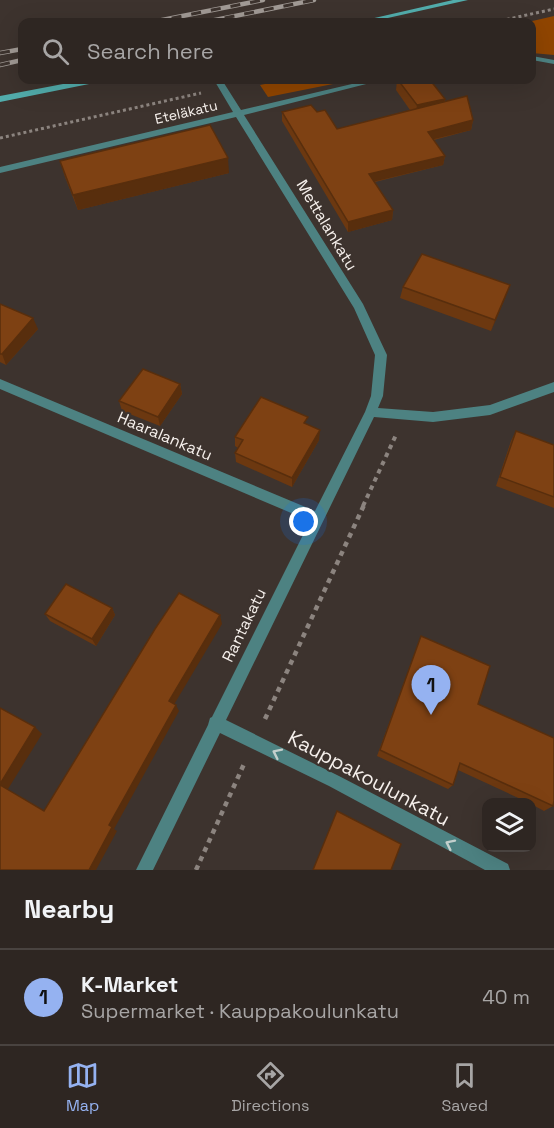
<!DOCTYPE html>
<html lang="en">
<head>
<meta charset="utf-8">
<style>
  :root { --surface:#2e2622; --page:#3a322f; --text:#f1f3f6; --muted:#a7a5a5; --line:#494340; --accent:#95b2f1 }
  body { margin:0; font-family:"Space Grotesk",sans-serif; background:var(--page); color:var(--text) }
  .controls { position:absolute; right:18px; bottom:18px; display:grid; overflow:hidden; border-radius:12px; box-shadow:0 6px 24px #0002 }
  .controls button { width:54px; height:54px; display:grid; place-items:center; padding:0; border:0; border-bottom:2px solid var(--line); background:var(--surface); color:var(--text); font:30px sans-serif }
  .you { position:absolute; left:304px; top:522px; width:21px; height:21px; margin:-15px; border:4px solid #fff; border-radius:50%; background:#1a73e8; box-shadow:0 0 0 9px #1a73e833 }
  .badge { display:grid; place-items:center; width:39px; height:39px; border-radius:50%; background:var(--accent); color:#111; font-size:20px; font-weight:700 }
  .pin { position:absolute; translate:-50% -50px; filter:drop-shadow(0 2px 3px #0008) }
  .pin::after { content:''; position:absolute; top:32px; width:21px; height:18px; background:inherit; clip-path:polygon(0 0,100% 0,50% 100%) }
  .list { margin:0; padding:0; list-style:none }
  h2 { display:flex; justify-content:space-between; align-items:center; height:78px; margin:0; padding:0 24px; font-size:26px }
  h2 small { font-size:20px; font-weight:400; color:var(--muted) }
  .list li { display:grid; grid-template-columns:39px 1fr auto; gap:18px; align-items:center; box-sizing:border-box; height:96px; padding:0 24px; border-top:2px solid var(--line) }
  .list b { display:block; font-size:22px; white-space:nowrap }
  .list p { margin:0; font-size:20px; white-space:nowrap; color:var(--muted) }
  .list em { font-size:20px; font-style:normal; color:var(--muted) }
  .icon { flex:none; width:33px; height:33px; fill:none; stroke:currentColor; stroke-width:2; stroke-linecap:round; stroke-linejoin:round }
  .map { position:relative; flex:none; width:554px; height:870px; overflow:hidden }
  .search { position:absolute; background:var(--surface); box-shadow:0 6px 24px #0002; left:18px; right:18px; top:18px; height:66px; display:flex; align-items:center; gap:15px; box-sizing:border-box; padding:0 21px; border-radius:12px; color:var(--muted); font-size:22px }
  .sheet { height:174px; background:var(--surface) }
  nav { display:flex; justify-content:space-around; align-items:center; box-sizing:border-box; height:84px; border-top:2px solid var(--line); background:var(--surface); font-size:16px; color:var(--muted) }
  nav a { display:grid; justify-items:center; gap:3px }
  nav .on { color:var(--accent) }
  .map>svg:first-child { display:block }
  .green { fill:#904501 }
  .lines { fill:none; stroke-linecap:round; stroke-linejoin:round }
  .path-far2 { stroke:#8c847f; stroke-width:3; stroke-dasharray:3 3; stroke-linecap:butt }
  .path-far1 { stroke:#8c847f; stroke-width:4; stroke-dasharray:4.5 4.5; stroke-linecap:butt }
  .path { stroke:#8c847f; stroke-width:4.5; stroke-dasharray:5 5; stroke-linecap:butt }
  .minor { fill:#4d8282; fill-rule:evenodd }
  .secondary { fill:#52adac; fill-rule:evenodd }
  .rail-casing { stroke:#a19a95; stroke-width:4.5 }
  .rail { stroke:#3d332e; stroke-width:3; stroke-dasharray:10; stroke-linecap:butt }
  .wall { fill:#6c3810 }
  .shaded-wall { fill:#582e0d }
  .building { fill:#7e4113; stroke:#582e0d; stroke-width:1.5 }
  .oneway { stroke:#c3cfcc }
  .labels { text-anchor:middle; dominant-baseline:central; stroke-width:4.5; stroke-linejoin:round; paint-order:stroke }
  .far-street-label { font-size:14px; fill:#f6f0ec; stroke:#3d332e }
  .street-label { font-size:16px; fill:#f6f0ec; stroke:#3d332e }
  .near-street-label { font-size:20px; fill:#f6f0ec; stroke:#3d332e }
</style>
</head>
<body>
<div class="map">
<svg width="554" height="870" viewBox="0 0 554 870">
  <rect width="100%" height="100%" fill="#3d332e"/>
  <!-- green -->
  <g class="green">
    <path d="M554,16v39l-22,-2v-31h-4z"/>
    <path d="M285,80h68l-85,17 -8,-12z"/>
  </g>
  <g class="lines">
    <!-- path-far2 -->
    <g class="path-far2">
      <path d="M495,22l59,-13"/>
      <path d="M243,82l11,-2"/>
      <path d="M0,138l201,-45"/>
    </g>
    <!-- path-far1 -->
    <path class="path-far1" d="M363,506l33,-71"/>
    <!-- path -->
    <g class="path">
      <path d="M265,719l99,-214"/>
      <path d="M196,870l48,-106"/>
    </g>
    <!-- minor -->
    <g class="minor">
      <path d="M532,56l22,4v4l-22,-4z"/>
      <path d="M214,80h8l19,30 128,-30h13l-138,35 119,189 24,51 -4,41 -5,12 55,4 57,-7 64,-23v10l-64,23 -57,7 -59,-5 -148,303 113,56 169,88 2,6h-25l-156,-84 -109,-53 -67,137h-17l72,-145 2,-7 2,-1 98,-196 -310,-132v-10l315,132 50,-99 6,-16 4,-41 -21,-47 -118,-191 -236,56v-6l233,-55z"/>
    </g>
    <!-- secondary -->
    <g class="secondary">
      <path d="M453,0h15l-98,22h-13z"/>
      <path d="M84,80h14l-4,3 -94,19v-6z"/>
    </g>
    <!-- rail casing -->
    <g class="rail-casing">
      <g id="rail">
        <path d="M152,22l111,-22"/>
        <path d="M205,22l109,-22"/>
        <path d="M0,53l22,-4"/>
        <path d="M0,65l22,-5"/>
      </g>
    </g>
    <!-- rail -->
    <use href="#rail" class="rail"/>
  </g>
  <!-- wall -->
  <g class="wall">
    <path d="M397,80h33l15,19v3l28,18 -2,10 -37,10 11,16 -2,9 -68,17 18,28 -1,10 -44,12 -66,-111v-9h35l20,17 73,-19 -14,-20z"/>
    <path d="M60,161l169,12 -151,37 -13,-33z"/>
    <path d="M403,287l103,9 -15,35 -91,-33z"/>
    <path d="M0,304l38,25 -32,36 -6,-3z"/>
    <path d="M180,384l2,10 -22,32 -38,-15 -3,-10z"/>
    <path d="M308,425l11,15 -27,47 -56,-25 -1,-9 3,-5 -3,-2v-9z"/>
    <path d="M516,431l38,14v63l-58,-22 15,-45z"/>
    <path d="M112,608l3,7 -19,31 -46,-25 -5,-7z"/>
    <path d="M421,636l57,68 75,102 -9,5 -13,-7v-2h-4l-69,-32 -5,15 -5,4 -71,-33z"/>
  </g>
  <!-- shaded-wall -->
  <g class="shaded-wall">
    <path d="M445,99l-2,11 -28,7 2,-12z"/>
    <path d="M473,120l-2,10 -45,11 2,-9z"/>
    <path d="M445,156l-2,9 -75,18 1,-9z"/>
    <path d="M228,158l1,15 -151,37 -5,-15z"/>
    <path d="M393,210l-1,10 -44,12v-10z"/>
    <path d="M510,285l-4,11 -15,35 4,-11z"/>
    <path d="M33,318l5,11 -32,36 -4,-11z"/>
    <path d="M180,384l2,10 -22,32 -2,-9z"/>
    <path d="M320,430l-1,10 -27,47v-9z"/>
    <path d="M112,608l3,7 -19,31 -4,-7z"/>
    <path d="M220,615l2,9 -50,84 -3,-7z"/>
    <path d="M176,705l3,6 -65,118 3,2 -21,39h-7l20,-45z"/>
    <path d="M35,727l7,7 -34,55 -8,-4v-1z"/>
  </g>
  <!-- building -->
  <g class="building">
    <path d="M398,80h32l15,19 -28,6z"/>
    <path d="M467,96l6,24 -45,12 17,24 -76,18 24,36 -45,12 -66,-110 29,-7 6,7 8,-2 12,19z"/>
    <path d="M210,125l18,33 -155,37 -13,-34z"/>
    <path d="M422,254l88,31 -15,35 -92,-33z"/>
    <path d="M0,304l33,14 -31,36h-2z"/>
    <path d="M143,369l37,15 -22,33 -39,-16z"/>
    <path d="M261,397l47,20 -4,6 16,7 -28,48 -57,-25 8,-13 -8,-3z"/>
    <path d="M516,431l38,14v52l-54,-20z"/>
    <path d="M66,584l46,24 -20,31 -47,-25z"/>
    <path d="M179,593l41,22 -51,86 7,4 -67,120 3,2 -23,43h-89v-85l44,26 111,-182z"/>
    <path d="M421,636l69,30 -12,38 76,34v63l-1,5 -93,-43 -7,22 -73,-35z"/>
    <path d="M0,708l35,19 -35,57z"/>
    <path d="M337,811l64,33 -10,26h-78z"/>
  </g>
  <!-- one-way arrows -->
  <defs><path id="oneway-chevron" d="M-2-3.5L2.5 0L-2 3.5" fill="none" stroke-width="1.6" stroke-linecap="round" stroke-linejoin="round" transform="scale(1.5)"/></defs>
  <g class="oneway">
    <use href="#oneway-chevron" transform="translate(277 753) rotate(-154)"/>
    <use href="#oneway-chevron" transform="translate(450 844) rotate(-154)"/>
  </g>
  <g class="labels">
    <!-- far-street labels -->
    <g class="far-street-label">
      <text transform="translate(186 112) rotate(-13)">Eteläkatu</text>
    </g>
    <!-- street labels -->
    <g class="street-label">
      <text transform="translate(327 225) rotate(59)">Mettalankatu</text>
      <text transform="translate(165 436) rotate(23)">Haaralankatu</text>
      <text transform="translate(244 625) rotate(-64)">Rantakatu</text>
    </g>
    <!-- near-street labels -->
    <g class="near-street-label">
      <text transform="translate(369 778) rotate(28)">Kauppakoulunkatu</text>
    </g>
  </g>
</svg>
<div class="controls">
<button><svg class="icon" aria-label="layers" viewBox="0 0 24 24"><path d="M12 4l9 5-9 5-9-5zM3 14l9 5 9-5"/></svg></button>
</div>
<div class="you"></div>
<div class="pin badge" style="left:431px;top:715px">1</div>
<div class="search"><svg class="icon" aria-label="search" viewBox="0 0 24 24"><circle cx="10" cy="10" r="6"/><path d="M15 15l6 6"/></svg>Search here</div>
</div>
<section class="sheet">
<h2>Nearby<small></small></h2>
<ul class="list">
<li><span class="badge">1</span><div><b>K-Market</b><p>Supermarket · Kauppakoulunkatu</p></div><em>40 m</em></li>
</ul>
</section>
<nav>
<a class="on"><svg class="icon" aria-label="map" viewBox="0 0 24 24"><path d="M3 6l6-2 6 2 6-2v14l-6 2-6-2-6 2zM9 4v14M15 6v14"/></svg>Map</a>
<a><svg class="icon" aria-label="directions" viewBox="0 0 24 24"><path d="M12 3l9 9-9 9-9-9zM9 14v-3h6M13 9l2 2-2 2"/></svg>Directions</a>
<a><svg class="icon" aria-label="saved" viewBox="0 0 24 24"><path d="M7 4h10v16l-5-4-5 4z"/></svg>Saved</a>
</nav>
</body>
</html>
